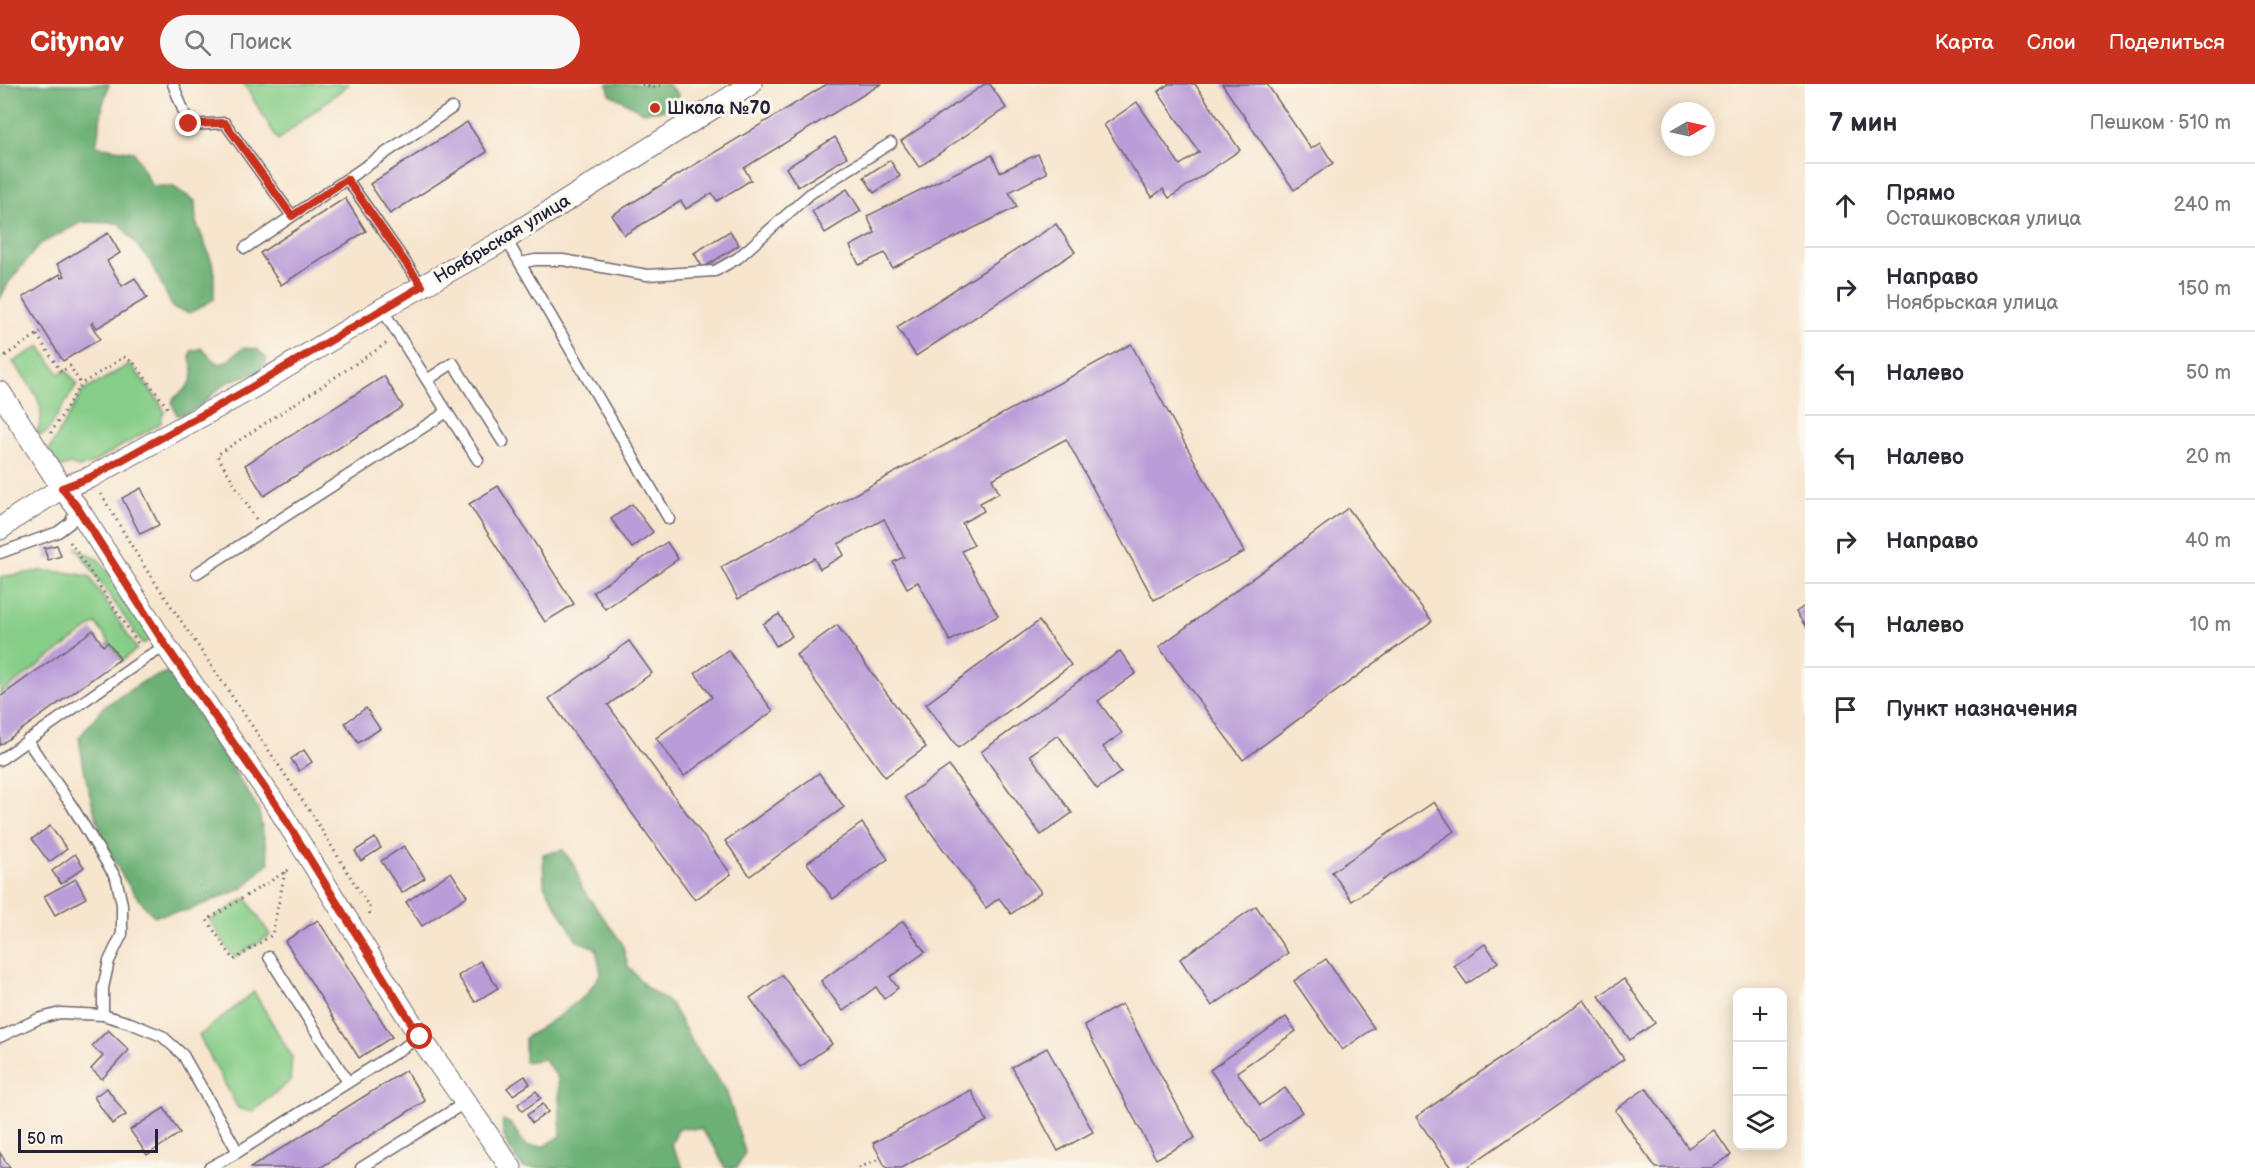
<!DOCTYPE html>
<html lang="ru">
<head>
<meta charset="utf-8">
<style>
  :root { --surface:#fff; --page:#f7f7f7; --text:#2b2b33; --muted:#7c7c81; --line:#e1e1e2; --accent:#c8321e }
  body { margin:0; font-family:"Balsamiq Sans",sans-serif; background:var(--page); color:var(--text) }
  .controls { position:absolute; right:18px; bottom:18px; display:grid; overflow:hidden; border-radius:12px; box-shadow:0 3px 15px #0003 }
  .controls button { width:54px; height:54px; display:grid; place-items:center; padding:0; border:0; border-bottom:2px solid var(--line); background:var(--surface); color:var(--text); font:30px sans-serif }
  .compass { position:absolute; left:1661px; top:18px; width:54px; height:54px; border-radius:50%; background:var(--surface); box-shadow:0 3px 15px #0003; rotate:81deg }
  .scale { position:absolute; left:18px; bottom:15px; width:140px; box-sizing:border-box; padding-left:6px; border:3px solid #22223b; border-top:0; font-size:16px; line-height:21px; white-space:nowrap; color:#22223b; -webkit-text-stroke:4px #fbf7ec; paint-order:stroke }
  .stop { position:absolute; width:18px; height:18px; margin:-14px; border:4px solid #c8321e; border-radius:50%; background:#fff }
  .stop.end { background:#c8321e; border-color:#fff; box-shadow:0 2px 6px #0008 }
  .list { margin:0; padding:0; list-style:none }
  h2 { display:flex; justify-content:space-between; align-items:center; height:78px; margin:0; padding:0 24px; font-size:26px }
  h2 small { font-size:20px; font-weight:400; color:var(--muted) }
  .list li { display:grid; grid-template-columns:39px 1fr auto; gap:18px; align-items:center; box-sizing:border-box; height:84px; padding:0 24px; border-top:2px solid var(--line) }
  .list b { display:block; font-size:22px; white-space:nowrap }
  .list p { margin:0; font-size:20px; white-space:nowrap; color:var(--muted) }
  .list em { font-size:20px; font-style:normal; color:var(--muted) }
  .icon { flex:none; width:33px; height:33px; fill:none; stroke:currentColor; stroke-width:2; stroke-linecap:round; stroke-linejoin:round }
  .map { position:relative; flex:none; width:1805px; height:1084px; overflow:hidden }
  header { display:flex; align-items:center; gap:36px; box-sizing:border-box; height:84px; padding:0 30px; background:var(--accent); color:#fff }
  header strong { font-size:28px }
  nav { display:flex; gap:33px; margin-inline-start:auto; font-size:21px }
  .search { width:420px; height:54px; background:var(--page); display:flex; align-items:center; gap:15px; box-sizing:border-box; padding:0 21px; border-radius:33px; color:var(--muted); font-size:22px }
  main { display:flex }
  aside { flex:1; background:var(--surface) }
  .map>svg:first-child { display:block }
  .green { fill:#86cd87; stroke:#547861; stroke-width:1.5 }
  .forest { fill:#6cb074; stroke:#476958; stroke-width:1.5 }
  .building { fill:#ba9cd8 }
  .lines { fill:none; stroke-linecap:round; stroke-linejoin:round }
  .lane-casing { stroke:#6d666e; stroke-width:13 }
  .street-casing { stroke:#6d666e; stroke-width:23 }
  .path { stroke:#6d666e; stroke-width:3; stroke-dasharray:1.5 4.5; stroke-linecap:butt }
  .lane { stroke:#fff; stroke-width:10 }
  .street { stroke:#fff; stroke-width:21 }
  .route { stroke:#c8321e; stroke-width:8 }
  .poi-dot { fill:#c8321e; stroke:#fbf7ec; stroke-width:2 }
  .labels { text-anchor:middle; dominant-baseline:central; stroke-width:6; stroke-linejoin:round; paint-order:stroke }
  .poi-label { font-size:18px; font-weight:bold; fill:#22223b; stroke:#fbf7ec; text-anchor:start }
  .street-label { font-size:18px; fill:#22223b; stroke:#fbf7ec }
</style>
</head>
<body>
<header>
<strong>Citynav</strong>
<div class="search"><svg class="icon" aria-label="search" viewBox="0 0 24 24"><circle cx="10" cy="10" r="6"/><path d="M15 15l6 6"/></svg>Поиск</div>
<nav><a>Карта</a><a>Слои</a><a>Поделиться</a></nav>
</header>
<main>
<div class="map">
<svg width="1805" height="1084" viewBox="0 0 1805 1084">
  <rect width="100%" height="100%" fill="#fbf7ec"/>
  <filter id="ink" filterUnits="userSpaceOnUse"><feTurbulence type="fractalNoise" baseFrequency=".0167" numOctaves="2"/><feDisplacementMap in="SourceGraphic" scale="12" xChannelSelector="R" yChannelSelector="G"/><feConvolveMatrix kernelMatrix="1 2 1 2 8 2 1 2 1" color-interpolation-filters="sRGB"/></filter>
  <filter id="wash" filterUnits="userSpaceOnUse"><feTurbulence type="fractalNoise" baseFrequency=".008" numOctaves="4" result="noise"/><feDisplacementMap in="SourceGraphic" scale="24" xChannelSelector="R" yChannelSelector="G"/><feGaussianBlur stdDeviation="1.35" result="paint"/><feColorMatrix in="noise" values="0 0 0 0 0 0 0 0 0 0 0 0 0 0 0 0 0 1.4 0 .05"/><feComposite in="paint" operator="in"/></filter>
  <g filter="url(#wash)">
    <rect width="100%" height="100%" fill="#f7e5ce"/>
    <!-- green -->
    <g class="green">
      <path d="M244,0h105l-71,56z"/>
      <path d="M40,262l19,28 7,-4 11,14 -30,48 -7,3 -3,-4c14,-25 -9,-48 -24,-69z"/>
      <path d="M130,280l28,36 7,12 -3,4 -1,7 -72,42 -11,2 -8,-3 -11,4 -10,-18 34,-59z"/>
      <path d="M76,463l23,13 55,77 -11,7z"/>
      <path d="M40,487l24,1 25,4 48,73 -15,12 -26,-38 -96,71v-117z"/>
      <path d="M246,814l24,37 -36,23 -24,-38z"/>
      <path d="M254,908l38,65 -2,24 -38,31 -14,-4 -39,-72z"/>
    </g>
    <!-- forest -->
    <g class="forest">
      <path d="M3,0h106l-6,20 -7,42 38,6 18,34h20l23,15 1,21 18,45v32l-24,14 -17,-5 -23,-47 -31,-38 -37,-1 -42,22 -31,38 -9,17v-214z"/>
      <path d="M607,0h61l11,12 -12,14 -24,2 -33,-18z"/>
      <path d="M201,264l12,12 7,4 6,-2 17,-14 14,1 10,10c-1,3 -1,5 -4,8 -9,10 -24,9 -35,15 -15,10 -35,35 -51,33l-5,-11 2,-6c10,-7 20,-15 19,-28 -1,-8 -5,-11 -2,-19z"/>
      <path d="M170,587l88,137 11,54 -26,26 -54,22 -35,6c-49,-50 -65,-110 -75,-178l24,-31 43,-27z"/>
      <path d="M563,766l13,18 5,19 41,56 6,23 18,21 25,17 23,41 32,45 19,62 -8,16h-12l-10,-20 -14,-19 -22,-1 -8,17 12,23h-160c-11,-15 -23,-29 -20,-48l8,4 15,22h19l16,-10 -3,-58 -14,-19 -19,3v-24l34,-22 28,-22 14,-21 -5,-25 -19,-7 -33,-56 -1,-31z"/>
    </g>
    <g id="blocks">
      <!-- building -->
      <g class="building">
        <path d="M827,0h54l-137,84 7,12 -34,21 -5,-8 -26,16 -5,-8 -57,34 -12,-20z"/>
        <path d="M985,0h5l16,24 -87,59 -18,-26z"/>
        <path d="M1169,0h26l45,66 -71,48 -6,-9 -11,8 -48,-72 33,-23 43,63 19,-13 -41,-60z"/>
        <path d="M1222,0h45l44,65 9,-6 13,20 -39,27z"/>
        <path d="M467,38l20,30 -97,62 -20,-30z"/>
        <path d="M835,53l12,20 -49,30 -12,-19z"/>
        <path d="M1038,70l9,19 -38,19 8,15 -125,61 -7,-15 -26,12 -9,-19 25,-13 -8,-17 125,-61 8,17z"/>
        <path d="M890,76l10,16 -26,17 -10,-16z"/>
        <path d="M847,105l14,22 -36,22 -13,-22z"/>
        <path d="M345,114l21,33 -85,54 -21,-32z"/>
        <path d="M1056,140l19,28 -159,104 -19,-29z"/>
        <path d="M730,147l9,14 -36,23 -9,-15z"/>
        <path d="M108,149l12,20 -13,8 15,25 13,-8 12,20 -50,30 -4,-6 -2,2 9,15 -37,22 -40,-64 37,-23 2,3 3,-1 -8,-12z"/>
        <path d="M1131,260l113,208 -90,48 -88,-161 -74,40 7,14 -19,10 4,8 -22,12 12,22 -12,6 36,65 -48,25 -32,-59 -11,6 -14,-26 11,-5 -20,-38 -46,25 6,11 -24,14 -6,-11 -76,41 -17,-32z"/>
        <path d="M384,292l19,31 -139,89 -19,-31z"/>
        <path d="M498,402l76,118 -29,18 -76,-118z"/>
        <path d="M141,404l18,37 -19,9 -18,-36z"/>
        <path d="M632,420l21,28 -21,16 -21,-29z"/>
        <path d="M1348,424l84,113 -189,139 -84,-113z"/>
        <path d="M667,458l11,17 -73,50 -12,-17z"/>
        <path d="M57,461l4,11 -13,4 -4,-12z"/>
        <path d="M1805,522v20l-9,-14z"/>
        <path d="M779,530l13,22 -16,10 -13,-22z"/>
        <path d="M1039,537l32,44 -113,83 -32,-44z"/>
        <path d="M837,541l89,122 -41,30 -89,-122z"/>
        <path d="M93,546l10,16 5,-4 12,17 -120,86v-48z"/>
        <path d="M629,557l23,32 -44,32 123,169 -36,26 -146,-201z"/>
        <path d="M728,566l45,61 -89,65 -28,-38 56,-41 -17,-24z"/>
        <path d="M1120,567l16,22 -38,28 24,32 -19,14 18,25 -24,17 -39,-54 -28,20 42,58 -31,22 -60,-83z"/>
        <path d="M366,624l14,21 -22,14 -13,-20z"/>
        <path d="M304,666l8,12 -13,9 -8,-12z"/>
        <path d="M949,682l92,126 -30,22 -12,-16 -13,10 -81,-111z"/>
        <path d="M819,689l25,34 -94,69 -25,-35z"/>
        <path d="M1434,718l20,29 -102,70 -20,-29z"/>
        <path d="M862,739l26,36 -55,40 -26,-36z"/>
        <path d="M50,742l17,23 -18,13 -17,-23z"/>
        <path d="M375,754l6,10 -20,13 -6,-10z"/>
        <path d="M404,762l21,32 -23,15 -21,-32z"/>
        <path d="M75,770l9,13 -23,17 -9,-13z"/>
        <path d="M451,788l16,24 -45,30 -16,-24z"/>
        <path d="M76,795l10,19 -31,17 -11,-19z"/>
        <path d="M1256,822l32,47 -76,53 -32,-47z"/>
        <path d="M318,836l74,117 -33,21 -74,-117z"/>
        <path d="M903,837l22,31 -35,25 8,11 -14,11 -8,-12 -33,24 -22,-30z"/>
        <path d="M1485,860l13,18 -31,22 -13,-18z"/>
        <path d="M1326,875l48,69 -32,22 -48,-69z"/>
        <path d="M480,877l18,27 -23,14 -17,-26z"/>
        <path d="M782,891l50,69 -32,23 -50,-69z"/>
        <path d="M1624,895l31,44 -25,17 -31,-44z"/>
        <path d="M1584,916l40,59 -158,109h-15l-35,-51z"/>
        <path d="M1122,920l73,134 -39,21 -72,-134z"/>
        <path d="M1286,933l10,14 -59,41 23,33 25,-17 17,24 -42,29 -50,-71z"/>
        <path d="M108,946l21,20 -27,29 -11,-10 12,-13 -11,-10z"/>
        <path d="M1047,964l46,84 -35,19 -46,-84z"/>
        <path d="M406,986l19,31 -105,67h-70z"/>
        <path d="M525,992l5,8 -17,11 -6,-7z"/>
        <path d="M107,1004l19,27 -14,9 -18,-27z"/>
        <path d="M1646,1004l42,60 26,-18 17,25 -19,13h-56l-41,-58z"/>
        <path d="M971,1006l16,31 -86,47h-15l-13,-25z"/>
        <path d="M536,1007l5,7 -19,13 -4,-7z"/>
        <path d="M543,1020l5,8 -16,11 -5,-8z"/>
        <path d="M164,1024l16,25 -33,22 -17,-25z"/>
        <path d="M0,1069l10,15h-10z"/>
      </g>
    </g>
  </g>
  <g filter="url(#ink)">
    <use href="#blocks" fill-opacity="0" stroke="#6d666e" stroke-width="1.5"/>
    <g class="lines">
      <!-- lane casing -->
      <g class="lane-casing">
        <g id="lane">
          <path d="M173,0l16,41 36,-2 67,93"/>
          <path d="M347,95l75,107"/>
          <path d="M506,155l163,280"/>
          <path d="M245,164l207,-140"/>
          <path d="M520,179l15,-3h28l84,15 68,-4 23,-13 73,-65 80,-50"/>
          <path d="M427,296l26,-17 50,79"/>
          <path d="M447,328l31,48"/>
          <path d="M0,469l58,-21 12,-9 7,-16"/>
          <path d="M197,489l250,-161 -65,-103"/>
          <path d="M27,656l45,66 44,72 6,26v30l-13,27 -6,27v27"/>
          <path d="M0,676l147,-103 19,-11"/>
          <path d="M269,873l79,125"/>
          <path d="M0,953l38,-18 22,-6 43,2 27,8 32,13 21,19 55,97 -29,16"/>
          <path d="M238,1068l182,-115"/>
          <path d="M361,1084l105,-66"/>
        </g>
      </g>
      <!-- street casing -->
      <g class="street-casing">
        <g id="street">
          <path d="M0,308l62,96 15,19 89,139 111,160 143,231 91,131"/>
          <path d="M0,445l19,-14 43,-27 29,-11 156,-86 135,-82 124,-70 245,-155"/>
        </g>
      </g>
      <!-- path -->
      <g class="path">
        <path d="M642,0c8,4 14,4 22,0"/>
        <path d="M37,251l24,37 9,-6 11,18"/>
        <path d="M0,275l41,-27"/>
        <path d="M51,349l30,-49 43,-27 10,6 36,48"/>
        <path d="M101,410l41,69 171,253 56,91 1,11"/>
        <path d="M256,435l-39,-64 170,-112"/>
        <path d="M70,458l69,103"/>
        <path d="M285,788l-13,63 -38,25 -27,-40 78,-48 7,-4"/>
        <path d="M859,1084l22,-10"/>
      </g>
      <!-- lane -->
      <use href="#lane" class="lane"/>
      <!-- street -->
      <use href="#street" class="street"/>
    </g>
  </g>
  <g class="lines" filter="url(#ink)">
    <!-- route -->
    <path class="route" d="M189,40l36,-1 67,93 55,-37 75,107 -175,104 -156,87 -29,11 15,19 89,139 111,160 143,231"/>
  </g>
  <!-- markers -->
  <circle class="poi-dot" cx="655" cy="24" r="6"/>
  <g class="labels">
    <!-- poi labels -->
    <g class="poi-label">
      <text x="667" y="24">Школа №70</text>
    </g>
    <!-- street labels -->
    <g class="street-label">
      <text transform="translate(502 155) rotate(-31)">Ноябрьская улица</text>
    </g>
  </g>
</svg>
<div class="controls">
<button>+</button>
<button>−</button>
<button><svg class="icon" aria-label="layers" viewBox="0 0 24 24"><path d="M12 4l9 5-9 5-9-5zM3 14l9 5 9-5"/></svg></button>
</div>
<svg class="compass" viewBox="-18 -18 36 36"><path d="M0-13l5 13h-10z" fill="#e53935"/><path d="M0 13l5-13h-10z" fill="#7c7c81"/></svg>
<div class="scale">50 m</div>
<div class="stop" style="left:420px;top:953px"></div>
<div class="stop end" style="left:189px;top:40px"></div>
</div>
<aside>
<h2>7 мин<small>Пешком · 510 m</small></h2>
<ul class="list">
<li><svg class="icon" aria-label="ahead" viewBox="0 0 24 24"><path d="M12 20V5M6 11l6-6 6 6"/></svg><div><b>Прямо</b><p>Осташковская улица</p></div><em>240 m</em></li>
<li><svg class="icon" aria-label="right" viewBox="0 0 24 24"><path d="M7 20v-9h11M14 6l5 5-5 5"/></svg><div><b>Направо</b><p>Ноябрьская улица</p></div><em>150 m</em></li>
<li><svg class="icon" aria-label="left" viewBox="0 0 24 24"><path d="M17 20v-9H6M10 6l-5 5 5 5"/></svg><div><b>Налево</b></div><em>50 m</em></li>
<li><svg class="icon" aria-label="left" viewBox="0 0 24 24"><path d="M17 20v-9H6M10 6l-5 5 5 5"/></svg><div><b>Налево</b></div><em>20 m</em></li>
<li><svg class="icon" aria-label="right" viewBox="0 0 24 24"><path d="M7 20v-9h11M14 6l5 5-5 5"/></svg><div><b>Направо</b></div><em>40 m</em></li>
<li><svg class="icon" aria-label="left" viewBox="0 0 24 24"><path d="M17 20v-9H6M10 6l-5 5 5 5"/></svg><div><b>Налево</b></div><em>10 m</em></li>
<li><svg class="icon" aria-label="arrive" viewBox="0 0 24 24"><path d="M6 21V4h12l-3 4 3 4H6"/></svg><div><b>Пункт назначения</b></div></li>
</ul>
</aside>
</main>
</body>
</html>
